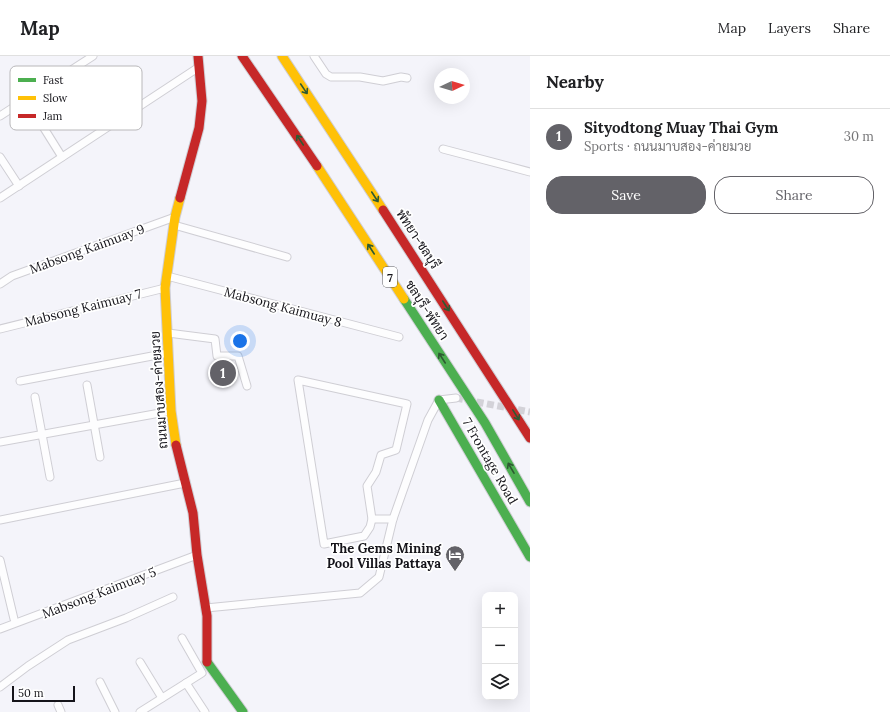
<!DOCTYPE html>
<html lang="en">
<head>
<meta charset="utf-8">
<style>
  :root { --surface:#fff; --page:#f2f2f2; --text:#202124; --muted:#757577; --line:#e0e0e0; --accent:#636268 }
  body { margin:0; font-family:Lora,Sarabun,serif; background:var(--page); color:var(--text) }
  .controls { position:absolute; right:12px; bottom:12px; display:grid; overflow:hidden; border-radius:8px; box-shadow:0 4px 16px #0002 }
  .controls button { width:36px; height:36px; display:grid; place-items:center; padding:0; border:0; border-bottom:1px solid var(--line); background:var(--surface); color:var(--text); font:20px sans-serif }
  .compass { position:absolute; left:434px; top:12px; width:36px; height:36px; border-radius:50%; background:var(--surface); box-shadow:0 4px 16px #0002; rotate:86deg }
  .scale { position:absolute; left:12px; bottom:10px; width:63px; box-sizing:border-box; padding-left:4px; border:2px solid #15141a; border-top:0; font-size:11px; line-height:14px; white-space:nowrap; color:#15141a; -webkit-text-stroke:3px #fff; paint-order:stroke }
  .you { position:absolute; left:240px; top:285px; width:14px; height:14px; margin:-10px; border:3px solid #fff; border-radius:50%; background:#1a73e8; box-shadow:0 0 0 6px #1a73e833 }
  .badge { display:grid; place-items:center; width:26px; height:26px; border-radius:50%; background:var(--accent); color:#fff; font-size:13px; font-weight:700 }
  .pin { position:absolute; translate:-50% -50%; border:2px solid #fff; box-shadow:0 1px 4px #0006 }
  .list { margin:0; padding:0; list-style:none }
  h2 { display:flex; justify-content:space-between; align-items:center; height:52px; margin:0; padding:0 16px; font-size:17px }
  h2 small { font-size:13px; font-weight:400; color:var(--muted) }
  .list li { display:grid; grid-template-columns:26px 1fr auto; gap:12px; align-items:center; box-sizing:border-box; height:56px; padding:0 16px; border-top:1px solid var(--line) }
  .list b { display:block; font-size:15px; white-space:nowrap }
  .list p { margin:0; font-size:13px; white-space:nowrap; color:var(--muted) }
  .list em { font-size:13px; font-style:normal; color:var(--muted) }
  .actions { display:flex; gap:8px; padding:12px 16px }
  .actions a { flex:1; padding:9px 0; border:1px solid var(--accent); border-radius:16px; text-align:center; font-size:14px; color:var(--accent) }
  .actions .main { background:var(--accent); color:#fff }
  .icon { flex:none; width:22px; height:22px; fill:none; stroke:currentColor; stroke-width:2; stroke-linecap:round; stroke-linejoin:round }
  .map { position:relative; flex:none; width:530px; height:656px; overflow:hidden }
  header { display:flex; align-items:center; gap:24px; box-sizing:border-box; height:56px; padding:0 20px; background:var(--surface); border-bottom:1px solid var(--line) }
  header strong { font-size:19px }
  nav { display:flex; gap:22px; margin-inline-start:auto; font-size:14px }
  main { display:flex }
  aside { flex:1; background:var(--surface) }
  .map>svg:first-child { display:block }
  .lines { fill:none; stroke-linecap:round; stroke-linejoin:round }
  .street-tunnel { stroke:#d3d2d8; stroke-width:7; stroke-dasharray:7 3.5; stroke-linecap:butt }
  .street-casing { stroke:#cfced4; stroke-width:9 }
  .fast-casing { stroke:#cfced4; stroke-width:11 }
  .slow-casing { stroke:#cfced4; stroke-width:11 }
  .jam-casing { stroke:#cfced4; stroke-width:11 }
  .street { stroke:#fdfdfe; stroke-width:7 }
  .fast { stroke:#4caf50; stroke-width:9 }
  .slow { stroke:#ffc107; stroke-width:9 }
  .jam { stroke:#c62828; stroke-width:9 }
  .oneway { stroke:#2e5a32 }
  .labels { text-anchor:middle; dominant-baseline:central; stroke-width:3.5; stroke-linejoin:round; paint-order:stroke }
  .shield { fill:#fff; stroke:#5b5a5f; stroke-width:1 }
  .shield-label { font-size:12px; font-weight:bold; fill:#15141a }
  .street-label { font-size:13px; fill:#15141a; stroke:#fff }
  .poi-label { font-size:13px; font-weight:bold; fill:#15141a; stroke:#fff; text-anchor:end }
  .key { fill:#fff; stroke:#b9b8ba; stroke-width:1 }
  .key-label { font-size:11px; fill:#15141a }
</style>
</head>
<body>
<header>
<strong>Map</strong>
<nav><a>Map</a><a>Layers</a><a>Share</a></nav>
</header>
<main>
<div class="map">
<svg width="530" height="656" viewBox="0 0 530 656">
  <rect width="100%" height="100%" fill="#f4f4fa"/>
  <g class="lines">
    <!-- street-tunnel -->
    <path class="street-tunnel" d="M456,342l74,14"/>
    <!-- street casing -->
    <g class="street-casing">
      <g id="street">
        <path d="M314,0l12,18 5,3h29l23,4 18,-4 6,1"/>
        <path d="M0,60l93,-60"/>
        <path d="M42,69l20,32"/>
        <path d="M443,93l87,23"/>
        <path d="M0,101l19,29"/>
        <path d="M0,142l199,-131"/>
        <path d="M174,169l113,32"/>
        <path d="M167,220l232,61"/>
        <path d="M0,228l12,-8 163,-59"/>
        <path d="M0,273l165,-41"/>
        <path d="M168,277l47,6 2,17h21l9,30"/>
        <path d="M298,324l109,24 -11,46 -15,5 -5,17 -9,14 5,33 -2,8 -6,9 -40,8z"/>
        <path d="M20,325l148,-28"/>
        <path d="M87,329l13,72"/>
        <path d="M35,341l15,80"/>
        <path d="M0,386l171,-31"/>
        <path d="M372,463h21"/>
        <path d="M0,464l185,-37"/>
        <path d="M0,504l14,59"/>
        <path d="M206,552l154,-15 19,-16 14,-58 35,-99 11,-20 17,-2"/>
        <path d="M0,573l197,-74"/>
        <path d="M140,606l22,36"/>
        <path d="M100,626l15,30"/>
        <path d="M186,627l19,29"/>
        <path d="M0,631l28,-21 40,-26 58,-22 47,-21"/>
        <path d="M58,649l3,7"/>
        <path d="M140,656l62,-39 -20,-35"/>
      </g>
    </g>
    <!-- fast casing -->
    <g class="fast-casing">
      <g id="fast">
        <path d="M404,243l81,124 45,79"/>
        <path d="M439,344l91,157"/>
        <path d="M207,606l36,50"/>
      </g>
    </g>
    <!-- slow casing -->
    <g class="slow-casing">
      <g id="slow">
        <path d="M282,0l101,154"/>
        <path d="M317,110l87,133"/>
        <path d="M176,389l-5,-34 -6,-123 10,-71 5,-19"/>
      </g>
    </g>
    <!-- jam casing -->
    <g class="jam-casing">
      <g id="jam">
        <path d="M242,0l75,110"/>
        <path d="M180,142l19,-70 3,-27 -4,-45"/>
        <path d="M383,154l147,228"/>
        <path d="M176,389l17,68 4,42 10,61v46"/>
      </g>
    </g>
    <!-- street -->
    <use href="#street" class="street"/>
    <!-- fast -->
    <use href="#fast" class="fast"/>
    <!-- slow -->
    <use href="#slow" class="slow"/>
    <!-- jam -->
    <use href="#jam" class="jam"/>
  </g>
  <!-- one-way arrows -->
  <defs><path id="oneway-shaft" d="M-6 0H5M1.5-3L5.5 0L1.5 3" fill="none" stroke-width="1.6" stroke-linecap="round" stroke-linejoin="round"/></defs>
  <g class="oneway">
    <use href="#oneway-shaft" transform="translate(304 33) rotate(56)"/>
    <use href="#oneway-shaft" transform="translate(300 84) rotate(-124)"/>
    <use href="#oneway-shaft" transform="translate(375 141) rotate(57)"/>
    <use href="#oneway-shaft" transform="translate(371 193) rotate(-123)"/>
    <use href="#oneway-shaft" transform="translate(446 250) rotate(57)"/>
    <use href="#oneway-shaft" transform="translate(442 302) rotate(-123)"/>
    <use href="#oneway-shaft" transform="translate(516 359) rotate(58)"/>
    <use href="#oneway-shaft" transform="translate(511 412) rotate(-120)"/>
  </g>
  <!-- icons -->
  <defs>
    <g id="hotel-pin" transform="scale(1)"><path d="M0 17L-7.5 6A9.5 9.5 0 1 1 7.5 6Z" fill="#636268" stroke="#fff"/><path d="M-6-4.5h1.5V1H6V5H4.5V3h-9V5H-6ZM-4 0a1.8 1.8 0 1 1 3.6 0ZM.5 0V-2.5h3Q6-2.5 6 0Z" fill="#fff"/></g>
  </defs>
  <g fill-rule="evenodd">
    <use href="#hotel-pin" x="455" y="499"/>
  </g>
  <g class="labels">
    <!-- shield labels -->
    <rect class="shield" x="383" y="211" width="14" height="20" rx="3"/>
    <g class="shield-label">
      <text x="390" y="221">7</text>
    </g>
    <!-- street labels -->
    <g class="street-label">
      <text transform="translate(418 183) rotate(57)">พัทยา-ชลบุรี</text>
      <text transform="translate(87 193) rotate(-20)">Mabsong Kaimuay 9</text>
      <text transform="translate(283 251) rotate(15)">Mabsong Kaimuay 8</text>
      <text transform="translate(83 252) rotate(-14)">Mabsong Kaimuay 7</text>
      <text transform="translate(427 254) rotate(57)">ชลบุรี-พัทยา</text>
      <text transform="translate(159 334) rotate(-94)">ถนนมาบสอง-ค่ายมวย</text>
      <text transform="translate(490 405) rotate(60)">7 Frontage Road</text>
      <text transform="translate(99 537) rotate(-21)">Mabsong Kaimuay 5</text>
    </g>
    <!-- poi labels -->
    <g class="poi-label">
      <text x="441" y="492">The Gems Mining<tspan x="441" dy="15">Pool Villas Pattaya</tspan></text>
    </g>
  </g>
  <!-- legend -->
  <rect x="10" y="10" width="132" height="64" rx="6" class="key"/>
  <rect x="18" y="22" width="18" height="4" fill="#4caf50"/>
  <rect x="18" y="40" width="18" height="4" fill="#ffc107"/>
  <rect x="18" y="58" width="18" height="4" fill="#c62828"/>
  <g class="key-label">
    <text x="43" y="28">Fast</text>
    <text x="43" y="46">Slow</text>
    <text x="43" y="64">Jam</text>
  </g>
</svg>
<div class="controls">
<button>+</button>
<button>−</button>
<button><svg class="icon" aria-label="layers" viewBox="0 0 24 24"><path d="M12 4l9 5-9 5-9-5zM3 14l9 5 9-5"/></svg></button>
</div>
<svg class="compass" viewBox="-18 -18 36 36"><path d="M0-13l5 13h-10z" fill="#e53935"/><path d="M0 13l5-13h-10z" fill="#757577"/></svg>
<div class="scale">50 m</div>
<div class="you"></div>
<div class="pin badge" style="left:223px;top:317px">1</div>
</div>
<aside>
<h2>Nearby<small></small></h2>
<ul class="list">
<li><span class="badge">1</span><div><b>Sityodtong Muay Thai Gym</b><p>Sports · ถนนมาบสอง-ค่ายมวย</p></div><em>30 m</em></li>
</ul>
<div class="actions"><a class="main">Save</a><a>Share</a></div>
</aside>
</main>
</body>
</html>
